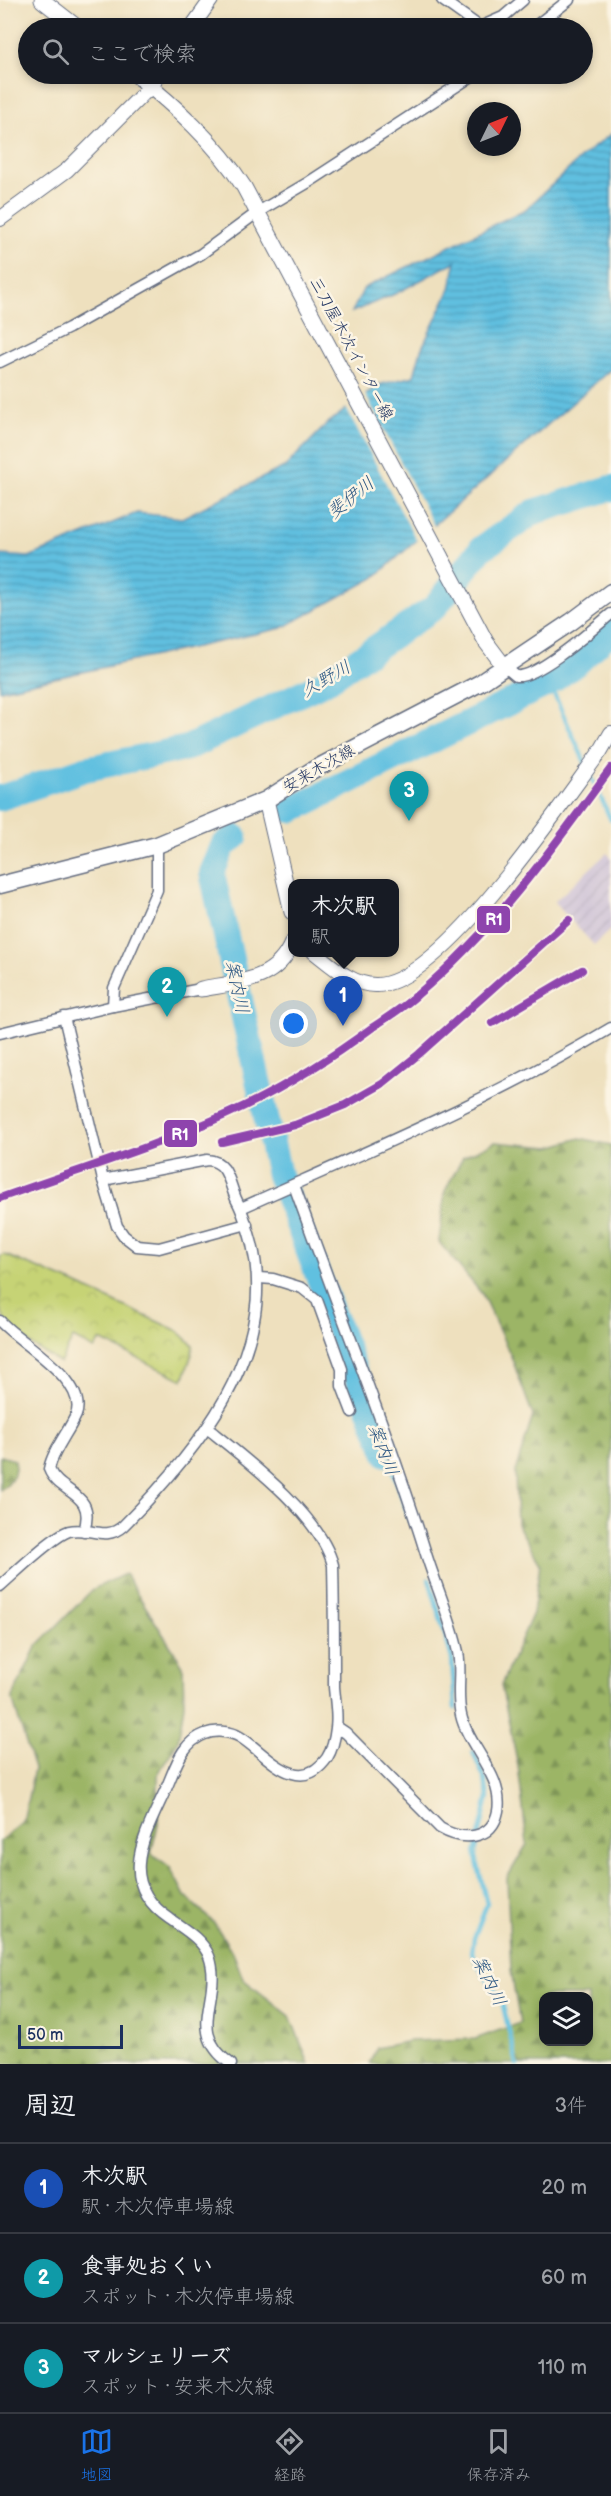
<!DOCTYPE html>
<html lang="ja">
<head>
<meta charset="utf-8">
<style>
  :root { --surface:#171b24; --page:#242831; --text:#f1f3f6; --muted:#9ea1a6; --line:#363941; --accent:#1a73e8 }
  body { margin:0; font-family:"Balsamiq Sans","Klee One",sans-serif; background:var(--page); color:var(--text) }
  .controls { position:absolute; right:18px; bottom:18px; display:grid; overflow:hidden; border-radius:12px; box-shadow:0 3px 9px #0003 }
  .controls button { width:54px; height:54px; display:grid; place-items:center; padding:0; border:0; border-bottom:2px solid var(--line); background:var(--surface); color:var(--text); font:30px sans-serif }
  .compass { position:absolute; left:467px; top:102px; width:54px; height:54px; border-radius:50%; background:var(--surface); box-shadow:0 3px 9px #0003; rotate:47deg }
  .scale { position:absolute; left:18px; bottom:15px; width:105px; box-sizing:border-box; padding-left:6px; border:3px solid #1b2f5e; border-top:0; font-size:16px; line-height:21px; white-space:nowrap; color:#1b2f5e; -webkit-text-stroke:4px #fcf5e5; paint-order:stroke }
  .you { position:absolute; left:294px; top:1024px; width:21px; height:21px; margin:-15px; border:4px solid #fff; border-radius:50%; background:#1a73e8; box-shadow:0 0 0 9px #1a73e833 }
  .badge { display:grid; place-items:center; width:39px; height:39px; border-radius:50%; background:var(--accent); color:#fff; font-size:20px; font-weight:700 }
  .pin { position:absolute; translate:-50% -50px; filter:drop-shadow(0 2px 3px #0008) }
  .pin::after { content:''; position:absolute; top:32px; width:21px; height:18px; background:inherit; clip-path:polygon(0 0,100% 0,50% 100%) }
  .popup { position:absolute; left:288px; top:879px; width:111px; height:78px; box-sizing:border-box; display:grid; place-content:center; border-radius:12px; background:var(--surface); filter:drop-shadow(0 2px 4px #0005); font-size:20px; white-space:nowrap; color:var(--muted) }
  .popup b { font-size:22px; color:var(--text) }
  .popup::after { content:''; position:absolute; left:50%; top:100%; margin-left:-12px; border:12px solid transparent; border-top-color:var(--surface) }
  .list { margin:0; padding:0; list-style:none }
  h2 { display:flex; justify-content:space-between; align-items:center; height:78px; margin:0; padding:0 24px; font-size:26px }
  h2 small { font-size:20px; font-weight:400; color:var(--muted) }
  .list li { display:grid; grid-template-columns:39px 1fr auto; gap:18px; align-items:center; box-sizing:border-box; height:90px; padding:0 24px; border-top:2px solid var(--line) }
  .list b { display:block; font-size:22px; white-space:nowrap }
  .list p { margin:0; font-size:20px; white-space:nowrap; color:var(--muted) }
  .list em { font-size:20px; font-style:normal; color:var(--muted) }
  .icon { flex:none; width:33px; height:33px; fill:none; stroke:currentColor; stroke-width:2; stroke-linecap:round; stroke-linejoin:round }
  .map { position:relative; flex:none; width:611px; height:2064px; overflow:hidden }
  .search { position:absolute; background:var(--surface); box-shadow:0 3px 9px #0003; left:18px; right:18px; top:18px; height:66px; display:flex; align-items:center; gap:15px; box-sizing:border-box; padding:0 21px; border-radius:33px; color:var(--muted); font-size:22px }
  .sheet { height:348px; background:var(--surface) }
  nav { display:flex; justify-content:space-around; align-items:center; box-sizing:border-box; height:84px; border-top:2px solid var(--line); background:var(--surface); font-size:16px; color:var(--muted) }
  nav a { display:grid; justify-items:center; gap:3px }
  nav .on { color:var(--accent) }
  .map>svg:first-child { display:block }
  .industrial { fill:url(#industrial-furrows) }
  .forest { fill:url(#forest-firs); stroke:#5c7262; stroke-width:1.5; fill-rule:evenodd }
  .park { fill:url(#park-crowns); stroke:#708169; stroke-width:1.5 }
  .water { fill:url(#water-rules); stroke:#3e789f; stroke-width:1.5 }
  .pier { fill:#eee0be }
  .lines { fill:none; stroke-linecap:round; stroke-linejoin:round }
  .stream { stroke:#61c0e0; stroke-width:4.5 }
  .river { stroke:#61c0e0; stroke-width:26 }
  .minor-casing { stroke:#656d80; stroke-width:13 }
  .tertiary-casing { stroke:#656d80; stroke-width:16 }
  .secondary-casing { stroke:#656d80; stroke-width:17 }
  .primary-casing { stroke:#656d80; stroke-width:19 }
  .minor { stroke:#fff; stroke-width:10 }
  .tertiary { stroke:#fff; stroke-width:14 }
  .secondary { stroke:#fff; stroke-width:15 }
  .primary { stroke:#fff; stroke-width:16 }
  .rail-1-casing { stroke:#fcf5e5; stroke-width:12 }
  .rail-1 { stroke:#8e44ad; stroke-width:8 }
  .labels { text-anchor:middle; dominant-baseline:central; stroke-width:5; stroke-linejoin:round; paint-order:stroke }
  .street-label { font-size:16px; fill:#1b2f5e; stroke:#fcf5e5 }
  .water-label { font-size:18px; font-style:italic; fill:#305a85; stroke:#fcf5e5 }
  .line-badge { stroke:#fcf5e5; stroke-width:2 }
  .badge-label { font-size:16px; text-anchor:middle; font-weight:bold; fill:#fff }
</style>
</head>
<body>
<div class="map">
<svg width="611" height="2064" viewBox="0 0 611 2064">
  <defs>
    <pattern id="industrial-furrows" width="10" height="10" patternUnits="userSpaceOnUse" patternTransform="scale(1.5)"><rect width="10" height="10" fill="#cbbfd6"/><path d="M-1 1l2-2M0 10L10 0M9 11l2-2" fill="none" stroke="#aea4ba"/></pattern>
    <pattern id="forest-firs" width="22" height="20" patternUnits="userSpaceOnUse" patternTransform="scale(1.5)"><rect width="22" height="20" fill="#9cb566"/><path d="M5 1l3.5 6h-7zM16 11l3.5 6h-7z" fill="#7e9457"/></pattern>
    <pattern id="park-crowns" width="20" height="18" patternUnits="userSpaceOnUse" patternTransform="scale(1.5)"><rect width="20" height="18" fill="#c6d374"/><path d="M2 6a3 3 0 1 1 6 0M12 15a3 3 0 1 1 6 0" fill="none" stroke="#aab567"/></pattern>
    <pattern id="water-rules" width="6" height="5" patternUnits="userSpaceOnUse" patternTransform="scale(1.5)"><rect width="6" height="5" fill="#61c0e0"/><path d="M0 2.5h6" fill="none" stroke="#4f9cb9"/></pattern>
  </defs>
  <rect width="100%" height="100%" fill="#fcf5e5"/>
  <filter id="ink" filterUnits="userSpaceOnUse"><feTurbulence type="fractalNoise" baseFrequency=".0167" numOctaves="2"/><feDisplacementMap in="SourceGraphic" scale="12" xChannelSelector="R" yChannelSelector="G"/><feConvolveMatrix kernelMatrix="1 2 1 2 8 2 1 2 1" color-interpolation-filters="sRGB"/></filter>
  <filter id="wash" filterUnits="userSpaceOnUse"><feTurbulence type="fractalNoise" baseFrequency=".008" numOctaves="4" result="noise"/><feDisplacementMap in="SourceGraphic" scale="24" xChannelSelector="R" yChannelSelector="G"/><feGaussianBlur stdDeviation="1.35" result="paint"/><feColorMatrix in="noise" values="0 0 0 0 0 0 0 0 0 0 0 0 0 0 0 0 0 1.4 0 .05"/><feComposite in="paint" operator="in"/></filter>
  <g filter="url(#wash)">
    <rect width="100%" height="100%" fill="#eee0be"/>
    <!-- industrial -->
    <path class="industrial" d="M607,853l4,5v71l-17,16 -40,-43z"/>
    <!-- forest -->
    <g class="forest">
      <path d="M580,1138l31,7v919h-242l8,-16 33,-7 65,-2 45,-16 -9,-52 -4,-93 20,-34 -9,-79 -17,-80 32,-72 7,-50 -23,-39 -2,-52 18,-56 -22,-60 -29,-62 -43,-52 6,-51 18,-34 32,-15 55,5zM544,1996h44v46h-44z"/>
      <path d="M0,1456l15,4c1,16 -3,21 -15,30z"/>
      <path d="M125,1574l58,92 1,39 -6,36 -20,33v50l-7,29 19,14 15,29 30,28 19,31 9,24 47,37 19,48h-309v-223l23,-19 11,-53 -22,-71 24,-51 57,-58z"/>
    </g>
    <!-- park -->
    <path class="park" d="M5,1255l66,27 107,49 15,14 -1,9 -9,26 -83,-40 -6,9 -21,-11 -13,25c-19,-13 -56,-30 -60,-55 0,-17 0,-35 0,-52z"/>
    <!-- water -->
    <path class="water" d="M611,134v235l-237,209 -92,50 -282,62v-135l29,2 108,-44 45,5 104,-52 42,-43 50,-38 36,-9 7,-26 29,-61 6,-28 -59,32 -45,19 12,-24 162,-79 59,-55z"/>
    <!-- pier -->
    <path class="pier" d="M364,392l71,136 -17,15 -73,-137z"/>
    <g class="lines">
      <!-- stream -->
      <g class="stream">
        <path d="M549,683l62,137"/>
        <path d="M387,1454l23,66"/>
        <path d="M429,1579l23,80 3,49"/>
        <path d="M473,1752l12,28 3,17 -13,56 12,51 -13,34 -2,14 6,14 24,36 15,62"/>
      </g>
      <!-- river -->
      <g class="river">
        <path d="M0,798l85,-29 102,-21 140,-67 108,-74 46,-58 53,-37 77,-24"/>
        <path d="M291,810l258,-127 28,-20 34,-32"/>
        <path d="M235,837l-12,9 -11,27 67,302 108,279"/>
      </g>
    </g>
  </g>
  <g filter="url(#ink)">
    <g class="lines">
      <!-- minor casing -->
      <g class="minor-casing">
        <g id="minor">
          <path d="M442,0l38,27 23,-10 20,-17"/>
          <path d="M533,28l36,-28"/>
          <path d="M0,362l69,-34 132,-74 57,-42 51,-30 166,-108"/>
          <path d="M504,666l12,10c21,3 77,-47 95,-62"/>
          <path d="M113,1006l1,-18 43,-98v-45"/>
          <path d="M64,1017l39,163 14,46 7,10 13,10 22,2 88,-24"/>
          <path d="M0,1033l113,-27 88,-17"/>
          <path d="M294,1185c44,124 94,246 133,372 10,31 24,63 31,95 4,20 -2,42 3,63 7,32 43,61 37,96 -6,30 -36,30 -58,17l-94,-95 -9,-6"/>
          <path d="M241,1208c127,-57 250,-108 370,-180"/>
          <path d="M259,1278l14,1 29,9 15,12 25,69v17l10,26"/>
          <path d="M0,1321c18,21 89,59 76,94 -8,18 -23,35 -27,54 10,26 48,22 35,62"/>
          <path d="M207,1428c40,32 113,87 126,137 1,40 1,81 1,122 1,13 4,28 2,41 -1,9 -4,22 -9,30 -29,41 -62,-6 -87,-21 -10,-6 -25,-7 -35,-3 -25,9 -30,36 -40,57 -21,46 -49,92 5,128 14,10 32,20 39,37 15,41 -25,75 22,108"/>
          <path d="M0,1586c15,-13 53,-50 69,-55 20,-5 36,11 54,-5 72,-72 156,-173 129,-282 -4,-15 -8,-30 -15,-43 -8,-16 -8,-40 -30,-41l-104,20"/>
        </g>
      </g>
      <!-- tertiary casing -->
      <g class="tertiary-casing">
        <g id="tertiary">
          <path d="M191,28l20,-28"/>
          <path d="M0,219l67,-49 84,-84 9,-12"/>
          <path d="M314,952c18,14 39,34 63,33 65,-2 183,-180 223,-233l11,-19"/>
        </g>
      </g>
      <!-- secondary casing -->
      <g class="secondary-casing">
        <g id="secondary">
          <path d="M42,0l36,28"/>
          <path d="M135,74c40,32 81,69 109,113l242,455 18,24"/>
          <path d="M266,800l26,112"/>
          <path d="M201,989c37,-7 75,-7 91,-46"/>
        </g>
      </g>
      <!-- primary casing -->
      <g class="primary-casing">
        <path id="primary" d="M0,885l157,-40 109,-45 45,-29 169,-88 91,-61 40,-30"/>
      </g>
      <!-- minor -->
      <use href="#minor" class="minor"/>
      <!-- tertiary -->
      <use href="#tertiary" class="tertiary"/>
      <!-- secondary -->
      <use href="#secondary" class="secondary"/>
      <!-- primary -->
      <use href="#primary" class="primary"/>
      <!-- rail-1 casing -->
      <g class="rail-1-casing">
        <g id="rail-1">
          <path d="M492,1023l90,-53"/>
          <path d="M222,1142l73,-17 50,-20 37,-21 37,-30 150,-134"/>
          <path d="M0,1198c75,-27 152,-50 225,-83 53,-23 102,-54 148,-88 15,-10 31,-20 44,-32 77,-65 135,-146 194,-227"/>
        </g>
      </g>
      <!-- rail-1 -->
      <use href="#rail-1" class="rail-1"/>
    </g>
  </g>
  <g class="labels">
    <!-- street labels -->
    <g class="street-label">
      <text transform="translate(351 349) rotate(62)">三刀屋木次インター線</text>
      <text transform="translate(319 769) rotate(-30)">安来木次線</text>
    </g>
    <!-- water labels -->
    <g class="water-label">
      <text transform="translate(351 498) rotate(-39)">斐伊川</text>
      <text transform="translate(326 679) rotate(-30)">久野川</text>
      <text transform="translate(237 987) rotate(78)">案内川</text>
      <text transform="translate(383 1450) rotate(69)">案内川</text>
      <text transform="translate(489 1981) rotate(64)">案内川</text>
    </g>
  </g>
  <g class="line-badge">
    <rect x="476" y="905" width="35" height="29" rx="6" fill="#8e44ad"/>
    <rect x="163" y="1119" width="35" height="29" rx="6" fill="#8e44ad"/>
  </g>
  <g class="badge-label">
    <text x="494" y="925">R1</text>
    <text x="180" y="1140">R1</text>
  </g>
</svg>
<div class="controls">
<button><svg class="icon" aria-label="layers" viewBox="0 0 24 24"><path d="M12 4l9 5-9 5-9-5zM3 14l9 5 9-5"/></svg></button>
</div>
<svg class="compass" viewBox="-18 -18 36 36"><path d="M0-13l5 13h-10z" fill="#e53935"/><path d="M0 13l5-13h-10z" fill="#9ea1a6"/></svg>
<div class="scale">50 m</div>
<div class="you"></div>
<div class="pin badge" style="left:343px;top:1026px;background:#1a4fb4">1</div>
<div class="popup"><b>木次駅</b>駅</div>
<div class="pin badge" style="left:167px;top:1017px;background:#0f9aa8">2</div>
<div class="pin badge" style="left:409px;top:821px;background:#0f9aa8">3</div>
<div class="search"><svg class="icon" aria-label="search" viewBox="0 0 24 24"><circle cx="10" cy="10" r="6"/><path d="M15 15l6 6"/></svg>ここで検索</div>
</div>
<section class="sheet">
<h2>周辺<small>3件</small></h2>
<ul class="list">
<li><span class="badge" style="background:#1a4fb4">1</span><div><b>木次駅</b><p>駅 · 木次停車場線</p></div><em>20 m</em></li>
<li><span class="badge" style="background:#0f9aa8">2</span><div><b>食事処おくい</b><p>スポット · 木次停車場線</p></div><em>60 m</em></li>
<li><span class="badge" style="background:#0f9aa8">3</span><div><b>マルシェリーズ</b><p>スポット · 安来木次線</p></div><em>110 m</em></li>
</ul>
</section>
<nav>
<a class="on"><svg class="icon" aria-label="map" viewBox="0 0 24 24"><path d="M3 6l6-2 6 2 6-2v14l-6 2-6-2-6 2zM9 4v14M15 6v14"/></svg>地図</a>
<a><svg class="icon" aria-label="directions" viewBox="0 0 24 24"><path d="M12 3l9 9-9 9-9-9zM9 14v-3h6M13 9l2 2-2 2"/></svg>経路</a>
<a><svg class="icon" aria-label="saved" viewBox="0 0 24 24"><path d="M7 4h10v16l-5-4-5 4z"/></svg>保存済み</a>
</nav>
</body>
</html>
